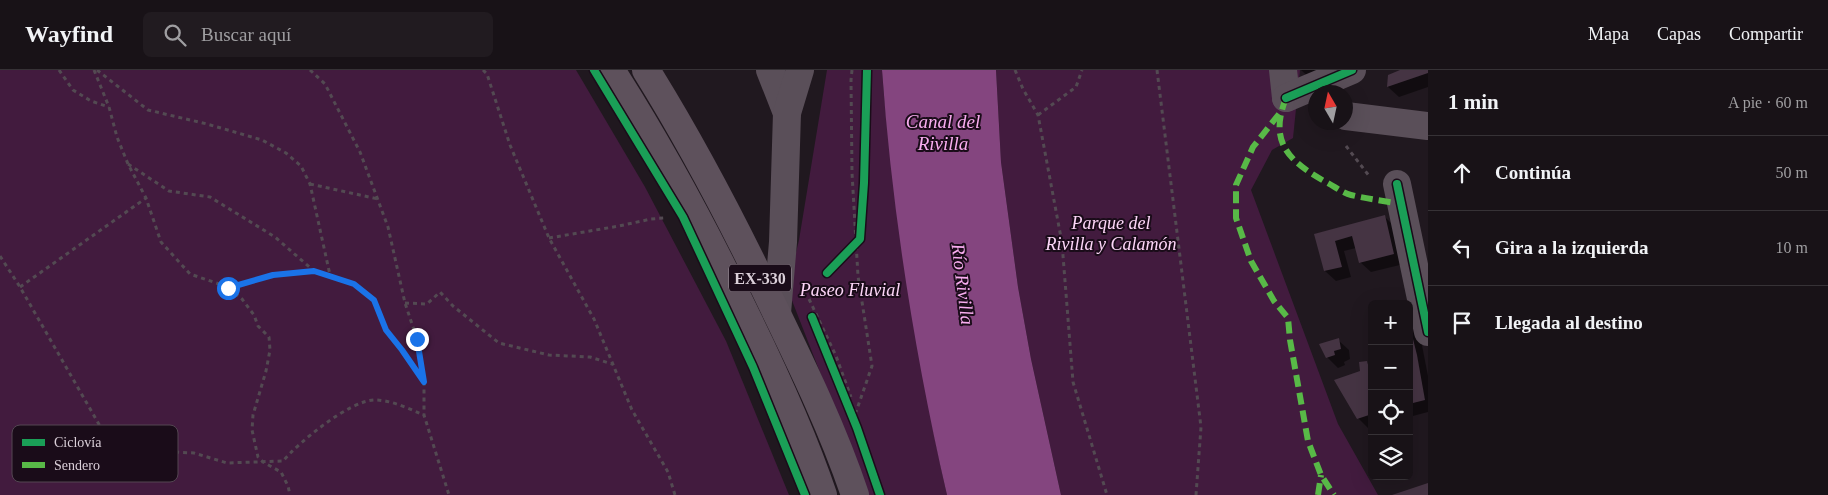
<!DOCTYPE html>
<html lang="es">
<head>
<meta charset="utf-8">
<style>
  :root { --surface:#181217; --page:#211b20; --text:#f1f3f6; --muted:#9f9ea1; --line:#363236 }
  body { margin:0; font-family:"Times New Roman",serif; background:var(--page); color:var(--text) }
  .controls { position:absolute; right:15px; bottom:15px; display:grid; overflow:hidden; border-radius:8px; box-shadow:0 5px 20px #0002 }
  .controls button { width:45px; height:45px; display:grid; place-items:center; padding:0; border:0; border-bottom:1px solid var(--line); background:var(--surface); color:var(--text); font:25px sans-serif }
  .compass { position:absolute; left:1308px; top:15px; width:45px; height:45px; border-radius:50%; background:var(--surface); box-shadow:0 5px 20px #0002; rotate:351deg }
  .stop { position:absolute; width:15px; height:15px; margin:-11px; border:4px solid #1a73e8; border-radius:50%; background:#fff }
  .stop.end { background:#1a73e8; border-color:#fff; box-shadow:0 1px 5px #0008 }
  .list { margin:0; padding:0; list-style:none }
  h2 { display:flex; justify-content:space-between; align-items:center; height:65px; margin:0; padding:0 20px; font-size:21px }
  h2 small { font-size:16px; font-weight:400; color:var(--muted) }
  .list li { display:grid; grid-template-columns:32px 1fr auto; gap:15px; align-items:center; box-sizing:border-box; height:75px; padding:0 20px; border-top:1px solid var(--line) }
  .list b { display:block; font-size:19px; white-space:nowrap }
  .list em { font-size:16px; font-style:normal; color:var(--muted) }
  .icon { flex:none; width:28px; height:28px; fill:none; stroke:currentColor; stroke-width:2; stroke-linecap:round; stroke-linejoin:round }
  .map { position:relative; flex:none; width:1428px; height:425px; overflow:hidden }
  header { display:flex; align-items:center; gap:30px; box-sizing:border-box; height:70px; padding:0 25px; background:var(--surface); border-bottom:1px solid var(--line) }
  header strong { font-size:24px }
  nav { display:flex; gap:28px; margin-inline-start:auto; font-size:18px }
  .search { width:350px; height:45px; background:var(--page); display:flex; align-items:center; gap:12px; box-sizing:border-box; padding:0 18px; border-radius:8px; color:var(--muted); font-size:19px }
  main { display:flex }
  aside { flex:1; background:var(--surface) }
  .map>svg:first-child { display:block }
  .green { fill:#421b3e }
  .water { fill:#84457f }
  .shadow { fill:#0007 }
  .building { fill:#453443 }
  .lines { fill:none; stroke-linecap:round; stroke-linejoin:round }
  .path { stroke:#534a52; stroke-width:3; stroke-dasharray:4 4; stroke-linecap:butt }
  .minor { stroke:#5a4f59; stroke-width:28 }
  .major { stroke:#5e515c; stroke-width:28 }
  .quiet { stroke:#58b947; stroke-width:6; stroke-dasharray:12 6; stroke-linecap:butt }
  .cycleway-casing { stroke:#1a0c19; stroke-width:11 }
  .cycleway { stroke:#1a9f57; stroke-width:8 }
  .route { stroke:#1a73e8; stroke-width:6 }
  .labels { text-anchor:middle; dominant-baseline:central; stroke-width:4; stroke-linejoin:round; paint-order:stroke }
  .shield { fill:#1a0c19; stroke:#a0949f; stroke-width:1 }
  .shield-label { font-size:16px; font-weight:bold; fill:#dacfd8 }
  .park-label { font-size:18px; font-style:italic; fill:#fdd6f8; stroke:#1a0c19 }
  .water-label { font-size:19px; font-style:italic; fill:#f9adf0; stroke:#1a0c19 }
  .key { fill:#1a0c19; stroke:#544652; stroke-width:1 }
  .key-label { font-size:14px; fill:#dacfd8 }
</style>
</head>
<body>
<header>
<strong>Wayfind</strong>
<div class="search"><svg class="icon" aria-label="search" viewBox="0 0 24 24"><circle cx="10" cy="10" r="6"/><path d="M15 15l6 6"/></svg>Buscar aquí</div>
<nav><a>Mapa</a><a>Capas</a><a>Compartir</a></nav>
</header>
<main>
<div class="map">
<svg width="1428" height="425" viewBox="0 0 1428 425">
  <rect width="100%" height="100%" fill="#20181f"/>
  <!-- green -->
  <g class="green">
    <path d="M0,0h576l69,117 81,154 63,154h-789z"/>
    <path d="M827,0h55c4,58 13,116 21,174 12,84 25,168 44,251h-79l-77,-197 2,-33 6,-25z"/>
    <path d="M996,0h304l-7,68 -21,12 -21,40 87,234 40,71h-317l-30,-136 -13,-72 -17,-125z"/>
  </g>
  <!-- water -->
  <path class="water" d="M882,0h114l5,92 17,125 13,72 30,136h-114c-32,-139 -55,-283 -65,-425z"/>
  <!-- shadow -->
  <g class="shadow">
    <path d="M1301,0h37l-26,10z"/>
    <path d="M1404,0h24v17l-29,10 -11,-10 1,-11z"/>
    <path d="M1385,147l10,10 9,37 -33,8 -11,-10 -4,-14 -12,3 7,26 -15,4 -11,-10 -10,-37z"/>
    <path d="M1409,250l10,10 9,46v36l-19,5z"/>
    <path d="M1338,270l11,10 1,9 -6,3 1,3 -7,3 -11,-11z"/>
    <path d="M1367,292l5,5v61l-3,1 -11,-11 3,-46z"/>
  </g>
  <!-- building -->
  <g class="building">
    <path d="M1400,0h28v3l-41,14 1,-12z"/>
    <path d="M1385,145l9,39 -35,9 -7,-27 -17,5 7,26 -18,4 -10,-37z"/>
    <path d="M1409,253l8,32 8,45 -16,4z"/>
    <path d="M1339,268l2,11 -7,2 1,4 -9,3 -7,-14z"/>
    <path d="M1367,291l2,7 3,-1v47l-15,5 -23,-39 26,-9 -1,-9z"/>
    <path d="M1428,413v12h-36z"/>
  </g>
  <g class="lines">
    <!-- path -->
    <g class="path">
      <path d="M59,0l14,20 18,11 18,6"/>
      <path d="M94,0l15,37 8,30 11,27 18,34 15,44 29,32 38,13 45,-12 41,-4"/>
      <path d="M97,0l51,40 59,14 55,16 24,13 15,13 9,18 20,91"/>
      <path d="M310,0l15,14 35,68 28,75 17,76 12,36 7,43v33l25,80"/>
      <path d="M483,0l4,4 23,71 39,93 45,81 38,91 36,62 7,23"/>
      <path d="M852,0l-1,10 1,93 6,103 14,90 -16,46"/>
      <path d="M1015,0l8,19 15,26 24,128 11,139 34,113"/>
      <path d="M1157,0l44,357 -5,68"/>
      <path d="M1038,45l38,-28 6,-17"/>
      <path d="M1346,76l24,31"/>
      <path d="M128,94l41,27 41,6 65,40 39,34 40,13 20,16 12,30 16,20 21,31"/>
      <path d="M310,114l68,15"/>
      <path d="M549,168l70,-12 32,-7 13,-1"/>
      <path d="M0,186l20,31 84,146 44,18 46,2 33,10 56,-2c16,-19 67,-61 92,-61 17,0 34,9 49,15"/>
      <path d="M20,217l126,-89"/>
      <path d="M229,218l13,11 12,16 4,11 11,11 1,13 -4,21 -13,44 -1,15 6,27 5,5 18,10 7,14 2,9"/>
      <path d="M809,229l27,57 15,41"/>
      <path d="M405,233l22,1 13,-12 13,14 46,37 50,12 41,2 22,7"/>
    </g>
    <!-- minor -->
    <g class="minor">
      <path d="M770,0l17,43"/>
      <path d="M1283,0l3,28"/>
      <path d="M1286,28l66,-28"/>
      <path d="M1346,46l82,10"/>
      <path d="M1397,114l31,148"/>
      <path d="M777,243l6,-71 4,-129 13,-43"/>
    </g>
    <!-- major -->
    <g class="major">
      <path d="M611,0c50,78 94,160 134,243 29,59 57,120 78,182"/>
      <path d="M646,0c48,77 90,158 129,240 29,60 59,122 80,185"/>
    </g>
    <!-- quiet -->
    <g class="quiet">
      <path d="M1286,28c-17,43 1,62 38,83 9,4 18,12 27,14 17,4 34,6 50,9"/>
      <path d="M1279,44l-26,33 -17,38v33l15,43 23,40 14,17 2,22 18,101 13,34 13,20"/>
      <path d="M1318,425l3,-20"/>
    </g>
    <!-- cycleway casing -->
    <g class="cycleway-casing">
      <g id="cycleway">
        <path d="M594,0l89,147 70,150 52,128"/>
        <path d="M1286,28l66,-28"/>
        <path d="M1397,114l31,148"/>
        <path d="M827,203l33,-34 4,-56 3,-113"/>
        <path d="M812,247l45,111 23,67"/>
      </g>
    </g>
    <!-- cycleway -->
    <use href="#cycleway" class="cycleway"/>
  </g>
  <g class="lines">
    <!-- route -->
    <path class="route" d="M228,218l45,-13 41,-4 40,13 20,16 12,30 16,20 22,32 -7,-43"/>
  </g>
  <g class="labels">
    <!-- shield labels -->
    <rect class="shield" x="729" y="194.5" width="62" height="27" rx="4"/>
    <g class="shield-label">
      <text x="760" y="208">EX-330</text>
    </g>
    <!-- park labels -->
    <g class="park-label">
      <text x="1111" y="153">Parque del<tspan x="1111" dy="21">Rivilla y Calamón</tspan></text>
      <text x="850" y="220">Paseo Fluvial</text>
    </g>
    <!-- water labels -->
    <g class="water-label">
      <text x="943" y="51">Canal del<tspan x="943" dy="22">Rivilla</tspan></text>
      <text transform="translate(963 214) rotate(83)">Río Rivilla</text>
    </g>
  </g>
  <!-- legend -->
  <rect x="12" y="355" width="166" height="57" rx="8" class="key"/>
  <rect x="22" y="369" width="23" height="7" fill="#1a9f57"/>
  <rect x="22" y="392" width="23" height="6" fill="#58b947"/>
  <g class="key-label">
    <text x="54" y="377">Ciclovía</text>
    <text x="54" y="400">Sendero</text>
  </g>
</svg>
<div class="controls">
<button>+</button>
<button>−</button>
<button><svg class="icon" aria-label="locate" viewBox="0 0 24 24"><circle cx="12" cy="12" r="6"/><path d="M12 2v4M12 18v4M2 12h4M18 12h4"/></svg></button>
<button><svg class="icon" aria-label="layers" viewBox="0 0 24 24"><path d="M12 4l9 5-9 5-9-5zM3 14l9 5 9-5"/></svg></button>
</div>
<svg class="compass" viewBox="-18 -18 36 36"><path d="M0-13l5 13h-10z" fill="#e53935"/><path d="M0 13l5-13h-10z" fill="#9f9ea1"/></svg>
<div class="stop" style="left:228px;top:218px"></div>
<div class="stop end" style="left:417px;top:269px"></div>
</div>
<aside>
<h2>1 min<small>A pie · 60 m</small></h2>
<ul class="list">
<li><svg class="icon" aria-label="ahead" viewBox="0 0 24 24"><path d="M12 20V5M6 11l6-6 6 6"/></svg><div><b>Continúa</b></div><em>50 m</em></li>
<li><svg class="icon" aria-label="left" viewBox="0 0 24 24"><path d="M17 20v-9H6M10 6l-5 5 5 5"/></svg><div><b>Gira a la izquierda</b></div><em>10 m</em></li>
<li><svg class="icon" aria-label="arrive" viewBox="0 0 24 24"><path d="M6 21V4h12l-3 4 3 4H6"/></svg><div><b>Llegada al destino</b></div></li>
</ul>
</aside>
</main>
</body>
</html>
